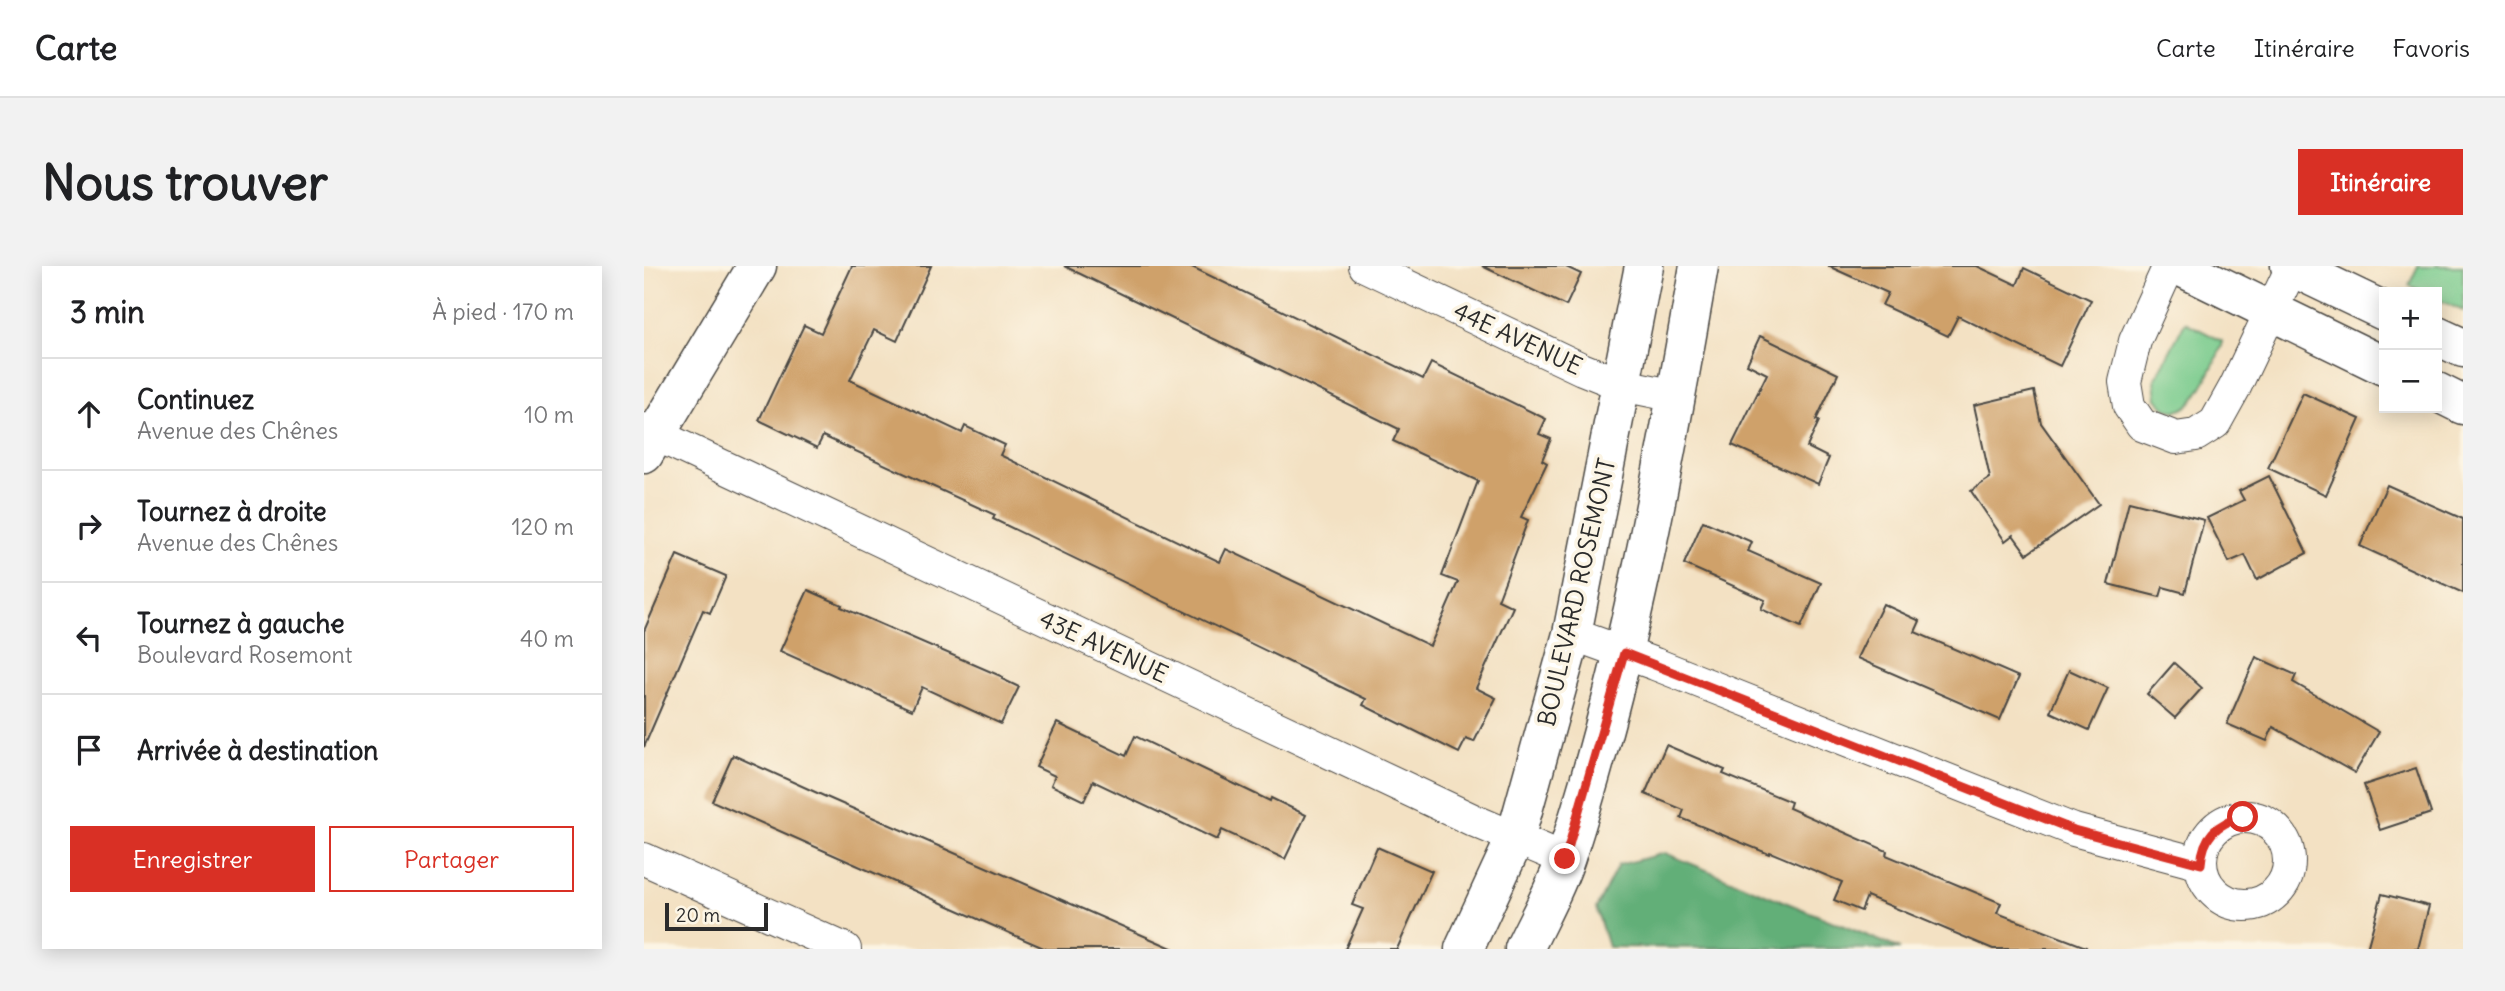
<!DOCTYPE html>
<html lang="fr">
<head>
<meta charset="utf-8">
<style>
  :root { --surface:#fff; --page:#f2f2f2; --text:#202124; --muted:#757577; --line:#e0e0e0; --accent:#d93025 }
  body { margin:0; font-family:Delius,sans-serif; background:var(--page); color:var(--text) }
  .controls { position:absolute; right:21px; top:21px; display:grid; overflow:hidden; border-radius:0px; box-shadow:0 4px 18px #0003 }
  .controls button { width:63px; height:63px; display:grid; place-items:center; padding:0; border:0; border-bottom:2px solid var(--line); background:var(--surface); color:var(--text); font:35px sans-serif }
  .scale { position:absolute; left:21px; bottom:18px; width:103px; box-sizing:border-box; padding-left:7px; border:4px solid #2b2b2b; border-top:0; font-size:19px; line-height:24px; white-space:nowrap; color:#2b2b2b; -webkit-text-stroke:5px #fcf5e5; paint-order:stroke }
  .stop { position:absolute; width:21px; height:21px; margin:-16px; border:5px solid #d93025; border-radius:50%; background:#fff }
  .stop.end { background:#d93025; border-color:#fff; box-shadow:0 2px 7px #0008 }
  .list { margin:0; padding:0; list-style:none }
  h2 { display:flex; justify-content:space-between; align-items:center; height:91px; margin:0; padding:0 28px; font-size:30px }
  h2 small { font-size:23px; font-weight:400; color:var(--muted) }
  .list li { display:grid; grid-template-columns:46px 1fr auto; gap:21px; align-items:center; box-sizing:border-box; height:112px; padding:0 28px; border-top:2px solid var(--line) }
  .list b { display:block; font-size:26px; white-space:nowrap }
  .list p { margin:0; font-size:23px; white-space:nowrap; color:var(--muted) }
  .list em { font-size:23px; font-style:normal; color:var(--muted) }
  .actions { display:flex; gap:14px; padding:21px 28px }
  .actions a { flex:1; padding:16px 0; border:2px solid var(--accent); border-radius:0px; text-align:center; font-size:24px; color:var(--accent) }
  .actions .main { background:var(--accent); color:#fff }
  .icon { flex:none; width:38px; height:38px; fill:none; stroke:currentColor; stroke-width:2; stroke-linecap:round; stroke-linejoin:round }
  .map { position:relative; flex:none; width:1819px; height:683px; overflow:hidden; border-radius:0px }
  header { display:flex; align-items:center; gap:42px; box-sizing:border-box; height:98px; padding:0 35px; background:var(--surface); border-bottom:2px solid var(--line) }
  header strong { font-size:33px }
  nav { display:flex; gap:38px; margin-inline-start:auto; font-size:24px }
  .intro { display:flex; align-items:center; justify-content:space-between; box-sizing:border-box; height:168px; padding:0 42px }
  h1 { margin:0; font-size:49px }
  .button { padding:18px 32px; border-radius:0px; background:var(--accent); color:#fff; font-size:24px; font-weight:700 }
  main { display:flex; gap:42px; padding:0 42px }
  aside { flex:1; background:var(--surface); border-radius:0px; box-shadow:0 4px 18px #0003 }
  .map>svg:first-child { display:block }
  .green { fill:#79cb8d; stroke:#527b5c; stroke-width:2 }
  .forest { fill:#62af78; stroke:#466d52; stroke-width:2 }
  .building { fill:#cfa16b }
  .lines { fill:none; stroke-linecap:round; stroke-linejoin:round }
  .minor-casing { stroke:#494642; stroke-width:34 }
  .tertiary-casing { stroke:#494642; stroke-width:41 }
  .secondary-casing { stroke:#494642; stroke-width:41 }
  .minor { stroke:#fff; stroke-width:32 }
  .tertiary { stroke:#fff; stroke-width:38 }
  .secondary { stroke:#fff; stroke-width:38 }
  .route { stroke:#d93025; stroke-width:9 }
  .labels { text-anchor:middle; dominant-baseline:central; stroke-width:7; stroke-linejoin:round; paint-order:stroke }
  .street-label { font-size:24px; fill:#2b2b2b; stroke:#fcf5e5 }
</style>
</head>
<body>
<header>
<strong>Carte</strong>
<nav><a>Carte</a><a>Itinéraire</a><a>Favoris</a></nav>
</header>
<div class="intro"><h1>Nous trouver</h1><a class="button">Itinéraire</a></div>
<main>
<aside>
<h2>3 min<small>À pied · 170 m</small></h2>
<ul class="list">
<li><svg class="icon" aria-label="ahead" viewBox="0 0 24 24"><path d="M12 20V5M6 11l6-6 6 6"/></svg><div><b>Continuez</b><p>Avenue des Chênes</p></div><em>10 m</em></li>
<li><svg class="icon" aria-label="right" viewBox="0 0 24 24"><path d="M7 20v-9h11M14 6l5 5-5 5"/></svg><div><b>Tournez à droite</b><p>Avenue des Chênes</p></div><em>120 m</em></li>
<li><svg class="icon" aria-label="left" viewBox="0 0 24 24"><path d="M17 20v-9H6M10 6l-5 5 5 5"/></svg><div><b>Tournez à gauche</b><p>Boulevard Rosemont</p></div><em>40 m</em></li>
<li><svg class="icon" aria-label="arrive" viewBox="0 0 24 24"><path d="M6 21V4h12l-3 4 3 4H6"/></svg><div><b>Arrivée à destination</b></div></li>
</ul>
<div class="actions"><a class="main">Enregistrer</a><a>Partager</a></div>
</aside>
<div class="map">
<svg width="1819" height="683" viewBox="0 0 1819 683">
  <rect width="100%" height="100%" fill="#fcf5e5"/>
  <filter id="ink" filterUnits="userSpaceOnUse"><feTurbulence type="fractalNoise" baseFrequency=".0143" numOctaves="2"/><feDisplacementMap in="SourceGraphic" scale="14" xChannelSelector="R" yChannelSelector="G"/><feConvolveMatrix kernelMatrix="1 2 1 2 8 2 1 2 1" color-interpolation-filters="sRGB"/></filter>
  <filter id="wash" filterUnits="userSpaceOnUse"><feTurbulence type="fractalNoise" baseFrequency=".00686" numOctaves="4" result="noise"/><feDisplacementMap in="SourceGraphic" scale="28" xChannelSelector="R" yChannelSelector="G"/><feGaussianBlur stdDeviation="1.57" result="paint"/><feColorMatrix in="noise" values="0 0 0 0 0 0 0 0 0 0 0 0 0 0 0 0 0 1.4 0 .05"/><feComposite in="paint" operator="in"/></filter>
  <g filter="url(#wash)">
    <rect width="100%" height="100%" fill="#f3e1c3"/>
    <!-- green -->
    <g class="green">
      <path d="M1774,0h45v45l-26,-12v-7h-14l-14,-7z"/>
      <path d="M1541,56l37,19v5c-10,20 -35,93 -65,53l-2,-19z"/>
    </g>
    <!-- forest -->
    <path class="forest" d="M1021,587l235,96 -292,-2 -12,-39 22,-43z"/>
    <g id="blocks">
      <!-- building -->
      <g class="building">
        <path d="M208,0h79l-34,75 -23,-11 -24,50 112,53 3,-7 40,19 -5,10 220,107 6,-13 204,97 28,-64 -16,-6 36,-95 -85,-40 6,-12 -335,-163h126l233,113 8,-16 115,56 -7,15 12,5 -9,21 5,3 -26,54 7,3 -30,80 15,7 -37,81 20,10 -22,44 -8,-3 -7,14 -96,-48 3,-6 -373,-180 2,-4 -172,-79 -6,12 -58,-28 45,-95 17,8z"/>
        <path d="M838,0h82l17,8 -15,32z"/>
        <path d="M1184,0h149l40,19 7,-17 67,32 -31,66 -102,-50 -10,20 -66,-31 6,-12z"/>
        <path d="M1116,70l78,38 -22,46 3,1 -12,26 22,11 -11,26 -86,-39 35,-71 -20,-10z"/>
        <path d="M1390,125l7,32 58,81 -72,50 -14,-19 -8,6 -34,-50 19,-13 -16,-73z"/>
        <path d="M1659,127l57,26 -34,76 -58,-27z"/>
        <path d="M1625,210l38,77 -50,27 -12,-25 -16,7 -22,-44 37,-18 -5,-9z"/>
        <path d="M1743,219l76,34v74l-103,-47z"/>
        <path d="M1485,235l75,19 -19,73 -22,-6 -3,10 -52,-13z"/>
        <path d="M1059,255l49,21 -4,9 73,32 -20,44 -40,-18 4,-9 -81,-36z"/>
        <path d="M33,289l49,21 -16,37 -7,-3 -59,137v-116z"/>
        <path d="M164,324l34,15 -1,2 162,70 -1,2 17,8 -18,37 -79,-37 -10,23 -132,-59z"/>
        <path d="M1239,338l37,17 -5,11 104,45 -19,43 -143,-62z"/>
        <path d="M1612,391l40,18 -3,7 86,50 -24,41 -82,-46 -6,14 -40,-17z"/>
        <path d="M1530,397l28,25 -27,30 -28,-24z"/>
        <path d="M1425,404l39,18 -19,42 -39,-18z"/>
        <path d="M413,457l69,33 9,-20 135,65 1,-3 35,17 -21,44 -63,-29 -5,10 -124,-59 -9,20 -33,-16 4,-9 -19,-9z"/>
        <path d="M1022,479l59,25 -2,4 68,28 -2,6 98,43 -1,4 115,48 -4,10 89,34 -1,2h-92l-126,-53 -6,15 -27,-11 8,-18 -72,-30 -1,2 -88,-36 3,-8 -39,-16z"/>
        <path d="M89,489l91,41 350,153h-128l-23,-10 -311,-138z"/>
        <path d="M1772,502l15,45 -51,17 -16,-45z"/>
        <path d="M733,581l55,24 -35,78h-52l18,-40 -11,-4z"/>
        <path d="M1738,628l47,12 -11,43h-51z"/>
      </g>
    </g>
  </g>
  <g filter="url(#ink)">
    <use href="#blocks" fill-opacity="0" stroke="#494642" stroke-width="2"/>
    <g class="lines">
      <!-- minor casing -->
      <g class="minor-casing">
        <g id="minor">
          <path d="M721,0l217,103 40,16 54,11"/>
          <path d="M1525,0l-34,75 -10,41 4,24 13,19 34,13 20,-3 19,-12 20,-36 57,-120"/>
          <path d="M0,163l831,392 90,38"/>
          <path d="M928,368l83,30 419,166 127,34"/>
          <circle cx="1601" cy="595" r="44"/>
          <path d="M0,593l201,90"/>
        </g>
      </g>
      <!-- tertiary casing -->
      <g class="tertiary-casing">
        <g id="tertiary">
          <path d="M1535,0l205,100"/>
          <path d="M1646,0l94,45"/>
          <path d="M1793,70l26,12"/>
          <path d="M1793,126l26,13"/>
          <path d="M0,188l113,-188"/>
        </g>
      </g>
      <!-- secondary casing -->
      <g class="secondary-casing">
        <g id="secondary">
          <path d="M820,683l51,-110 57,-205 72,-368"/>
          <path d="M880,683c14,-30 32,-61 42,-92 62,-191 99,-393 133,-591"/>
        </g>
      </g>
      <!-- minor -->
      <use href="#minor" class="minor"/>
      <!-- tertiary -->
      <use href="#tertiary" class="tertiary"/>
      <!-- secondary -->
      <use href="#secondary" class="secondary"/>
    </g>
  </g>
  <g class="lines" filter="url(#ink)">
    <!-- route -->
    <path class="route" d="M921,593l59,-206 450,177 127,34c2,-27 15,-41 42,-47"/>
  </g>
  <g class="labels">
    <!-- street labels -->
    <g class="street-label">
      <text transform="translate(874 72) rotate(25)">44E AVENUE</text>
      <text transform="translate(932 326) rotate(-77)">BOULEVARD ROSEMONT</text>
      <text transform="translate(460 380) rotate(25)">43E AVENUE</text>
    </g>
  </g>
</svg>
<div class="controls">
<button>+</button>
<button>−</button>
</div>
<div class="scale">20 m</div>
<div class="stop" style="left:1599px;top:551px"></div>
<div class="stop end" style="left:921px;top:593px"></div>
</div>
</main>
</body>
</html>
